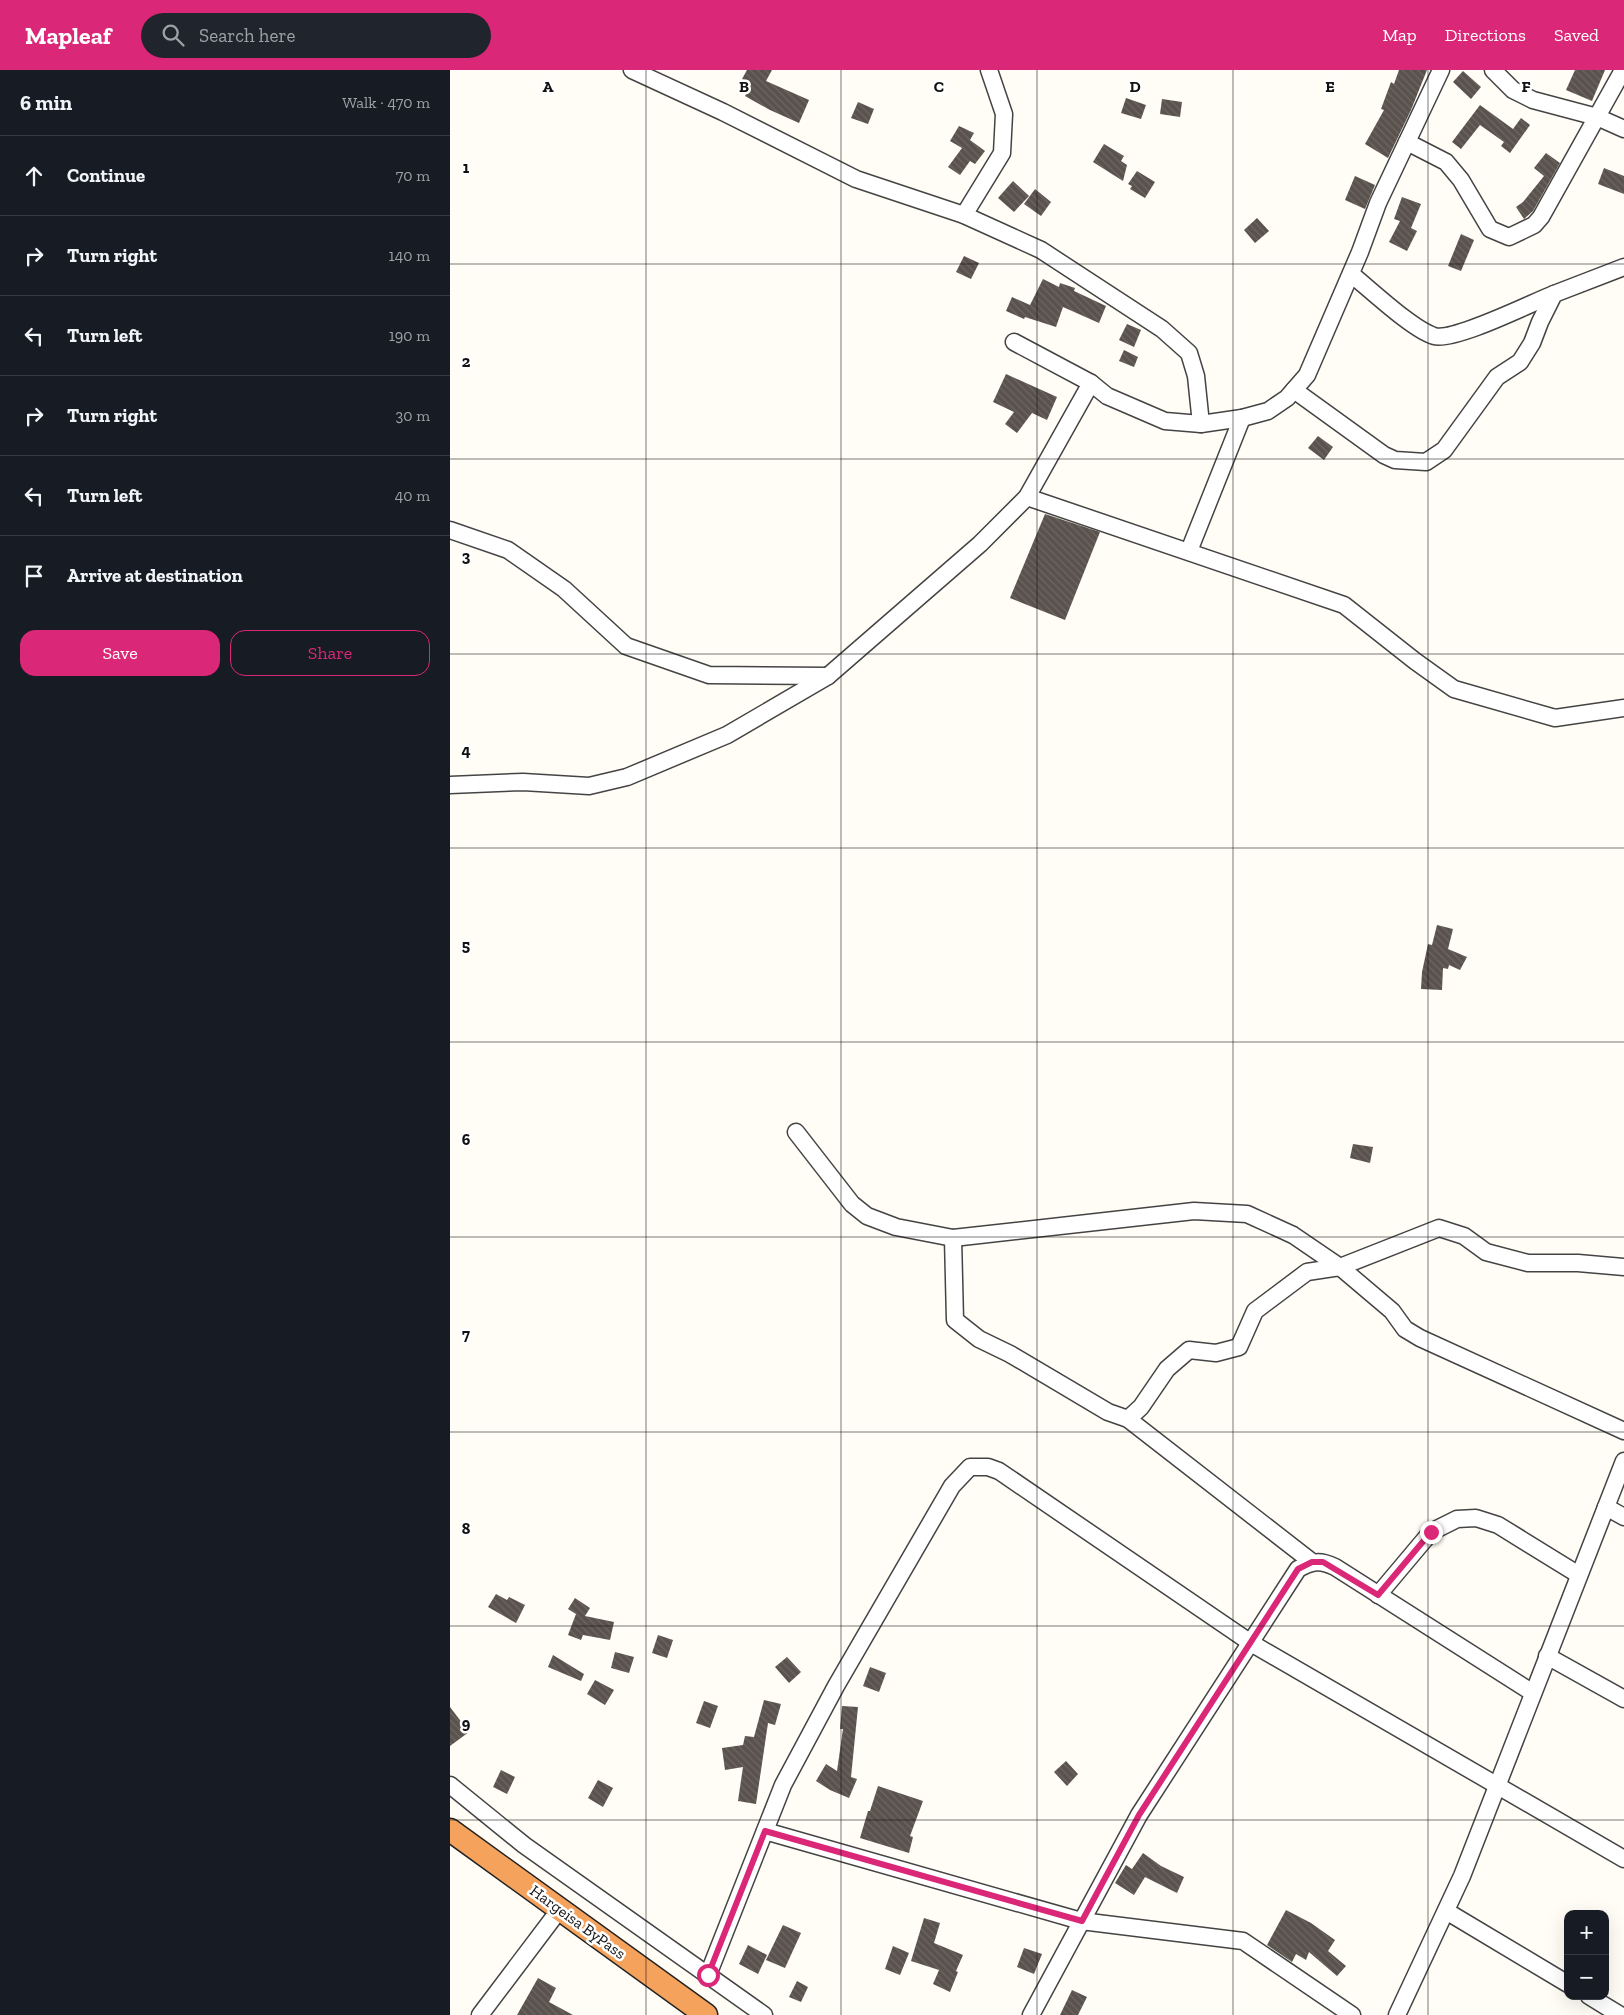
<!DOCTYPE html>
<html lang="en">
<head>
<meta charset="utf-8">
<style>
  :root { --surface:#171b24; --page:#20242c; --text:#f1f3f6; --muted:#9ea1a6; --line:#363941; --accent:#db2777 }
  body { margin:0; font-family:"Zilla Slab",serif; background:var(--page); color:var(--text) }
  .controls { position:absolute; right:15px; bottom:15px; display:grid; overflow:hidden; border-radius:10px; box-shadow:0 5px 20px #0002 }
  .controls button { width:45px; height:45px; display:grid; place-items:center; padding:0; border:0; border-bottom:1px solid var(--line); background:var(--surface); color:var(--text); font:25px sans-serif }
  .stop { position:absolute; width:15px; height:15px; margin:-11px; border:4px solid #db2777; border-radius:50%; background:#fff }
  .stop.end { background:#db2777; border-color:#fff; box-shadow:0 1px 5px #0008 }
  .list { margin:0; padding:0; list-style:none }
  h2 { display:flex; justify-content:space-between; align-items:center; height:65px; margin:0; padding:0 20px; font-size:21px }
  h2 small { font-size:16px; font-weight:400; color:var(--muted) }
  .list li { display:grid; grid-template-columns:32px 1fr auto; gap:15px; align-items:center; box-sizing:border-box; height:80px; padding:0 20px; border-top:1px solid var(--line) }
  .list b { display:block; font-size:19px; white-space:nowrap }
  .list em { font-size:16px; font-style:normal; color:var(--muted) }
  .actions { display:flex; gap:10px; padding:15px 20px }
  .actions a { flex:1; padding:11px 0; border:1px solid var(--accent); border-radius:15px; text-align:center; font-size:18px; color:var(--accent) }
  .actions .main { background:var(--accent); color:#fff }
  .icon { flex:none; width:28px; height:28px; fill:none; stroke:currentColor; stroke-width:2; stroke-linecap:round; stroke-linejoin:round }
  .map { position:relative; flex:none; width:1174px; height:1945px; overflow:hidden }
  header { display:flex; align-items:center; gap:30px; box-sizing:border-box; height:70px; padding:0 25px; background:var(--accent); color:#fff }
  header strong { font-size:24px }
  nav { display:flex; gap:28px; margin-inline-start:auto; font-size:18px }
  .search { width:350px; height:45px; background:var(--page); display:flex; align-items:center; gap:12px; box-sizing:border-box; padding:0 18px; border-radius:28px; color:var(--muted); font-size:19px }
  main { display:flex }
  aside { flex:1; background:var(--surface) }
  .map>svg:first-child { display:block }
  .building { fill:url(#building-back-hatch) }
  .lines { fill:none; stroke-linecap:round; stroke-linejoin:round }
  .minor-casing { stroke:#444; stroke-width:19 }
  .highway-casing { stroke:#222; stroke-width:25 }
  .minor { stroke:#fff; stroke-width:16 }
  .highway { stroke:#f5a25d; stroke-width:22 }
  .route { stroke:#db2777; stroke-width:6 }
  .grid { fill:none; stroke:#111; stroke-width:1; stroke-opacity:0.55 }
  .labels { text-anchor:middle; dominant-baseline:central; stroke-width:5; stroke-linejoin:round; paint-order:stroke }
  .street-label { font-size:16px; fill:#111; stroke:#fff }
  .grid-label { font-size:16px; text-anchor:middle; font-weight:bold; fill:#111; stroke:#fff; stroke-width:5; stroke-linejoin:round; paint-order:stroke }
</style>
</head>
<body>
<header>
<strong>Mapleaf</strong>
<div class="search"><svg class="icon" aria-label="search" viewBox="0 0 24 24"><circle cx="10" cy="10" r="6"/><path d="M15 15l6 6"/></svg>Search here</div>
<nav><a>Map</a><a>Directions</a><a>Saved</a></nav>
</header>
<main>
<aside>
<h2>6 min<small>Walk · 470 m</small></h2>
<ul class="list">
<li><svg class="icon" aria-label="ahead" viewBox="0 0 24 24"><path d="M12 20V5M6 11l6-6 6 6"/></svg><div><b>Continue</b></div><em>70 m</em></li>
<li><svg class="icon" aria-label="right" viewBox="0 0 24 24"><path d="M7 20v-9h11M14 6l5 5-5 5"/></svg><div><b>Turn right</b></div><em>140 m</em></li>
<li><svg class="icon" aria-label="left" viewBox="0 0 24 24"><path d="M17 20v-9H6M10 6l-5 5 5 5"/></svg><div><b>Turn left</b></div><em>190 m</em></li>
<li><svg class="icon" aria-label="right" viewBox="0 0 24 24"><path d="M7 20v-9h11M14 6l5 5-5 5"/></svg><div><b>Turn right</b></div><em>30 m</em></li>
<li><svg class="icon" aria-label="left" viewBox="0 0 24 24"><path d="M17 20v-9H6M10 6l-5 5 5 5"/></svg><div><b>Turn left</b></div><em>40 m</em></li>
<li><svg class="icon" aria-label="arrive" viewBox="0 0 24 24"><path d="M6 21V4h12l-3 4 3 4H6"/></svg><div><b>Arrive at destination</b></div></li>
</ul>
<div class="actions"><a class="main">Save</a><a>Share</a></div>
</aside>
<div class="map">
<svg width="1174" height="1945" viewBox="0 0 1174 1945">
  <defs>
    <pattern id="building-back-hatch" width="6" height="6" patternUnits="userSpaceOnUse" patternTransform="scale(1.25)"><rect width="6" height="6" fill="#5a524d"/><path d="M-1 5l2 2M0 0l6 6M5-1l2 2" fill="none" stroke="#6d6662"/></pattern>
  </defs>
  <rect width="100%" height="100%" fill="#fffdf5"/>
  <!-- building -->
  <g class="building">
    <path d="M297,0h25l-6,11 43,19 -10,23 -29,-13 -25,-14 6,-12 -9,-5z"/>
    <path d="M949,0h28l-16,40 -23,48 -23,-14 19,-34 -3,-1 10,-27 3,2z"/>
    <path d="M1125,0h30l-13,31 -26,-11z"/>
    <path d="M1013,1l18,16 -10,12 -18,-17z"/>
    <path d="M676,28l20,7 -5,14 -20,-6z"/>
    <path d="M712,29l20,3 -2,15 -20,-3z"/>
    <path d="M408,32l16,7 -6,15 -17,-6z"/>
    <path d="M1030,35l33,24 8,-11 9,7 -20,28 -9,-7 3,-4 -24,-17 -19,24 -9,-7z"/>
    <path d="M509,56l15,7 -4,7 15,11 -10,13 -5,-3 -10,14 -12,-8 14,-19 -12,-7z"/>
    <path d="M654,74l20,12 -3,5 6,4 -4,16 -30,-19z"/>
    <path d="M1096,83l14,10 -27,48 -9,8 -8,-12 7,-5 21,-26 -10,-8z"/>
    <path d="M1154,98l20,8v18l-26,-10z"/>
    <path d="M687,101l18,11 -10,16 -15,-9 2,-3 -4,-2z"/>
    <path d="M905,106l20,9 -10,24 -20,-9z"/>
    <path d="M563,111l16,15 -15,16 -16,-14z"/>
    <path d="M585,119l16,13 -10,14 -17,-12z"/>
    <path d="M952,127l19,7 -10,24 6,3 -10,20 -18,-9 11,-21 -6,-2z"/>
    <path d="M807,148l12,13 -14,12 -11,-13z"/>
    <path d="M1011,164l13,6 -13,31 -13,-5z"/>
    <path d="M514,186l15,7 -8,16 -15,-7z"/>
    <path d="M593,209l16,8 1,-4 15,5 -1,3 32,15 -7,17 -36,-16 -7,20 -31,-10 -1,2 -18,-8 6,-14 18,8z"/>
    <path d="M677,254l14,6 -7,17 -15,-7z"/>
    <path d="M674,280l14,7 -4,10 -15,-6z"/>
    <path d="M556,304l51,23 -10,23 -15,-7 -15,20 -12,-9 9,-12 -21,-10z"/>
    <path d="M868,366l15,11 -9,13 -16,-12z"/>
    <path d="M595,444l55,18 -35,88 -55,-22z"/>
    <path d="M987,855l16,4 -5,20 19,8 -7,13 -11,-5 -1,4 -5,-1 -1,22 -21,-1 1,-17 6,-28 4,1z"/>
    <path d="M903,1074l20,3 -3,16 -20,-5z"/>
    <path d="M46,1524l11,6 2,-3 16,8 -9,18 -28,-16z"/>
    <path d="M125,1528l15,10 -5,8 29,6 -4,18 -27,-5 -2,5 -13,-5 8,-21 -8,-5z"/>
    <path d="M208,1565l15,5 -6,18 -15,-5z"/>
    <path d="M165,1582l19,5 -5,16 -18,-5z"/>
    <path d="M103,1585l31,19 -3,7 -33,-14z"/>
    <path d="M337,1587l14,15 -12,11 -14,-16z"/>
    <path d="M420,1597l16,6 -7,19 -16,-6z"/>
    <path d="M145,1610l19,10 -9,15 -18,-11z"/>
    <path d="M314,1630l17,4 -6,21 -7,-2 -12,81 -18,-3 5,-34 -18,3 -3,-22 21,-3 2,-9 9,1z"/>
    <path d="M254,1631l14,5 -8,22 -14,-5z"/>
    <path d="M392,1636l16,1 -7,70 6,2 -8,19 -19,-8 -14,-9 10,-17 11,7 6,-42h-3z"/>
    <path d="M0,1637l19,25 -19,14z"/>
    <path d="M616,1691l12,13 -11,12 -13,-14z"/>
    <path d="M51,1700l14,7 -8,17 -14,-7z"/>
    <path d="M148,1710l15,8 -10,19 -15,-9z"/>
    <path d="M428,1716l45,15 -13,35 3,1 -4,16 -49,-15 8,-27h2z"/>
    <path d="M693,1783l18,13 23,11 -7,16 -32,-16 -11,18 -19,-12 11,-18 6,4z"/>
    <path d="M836,1840l25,13 24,17 -7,11 18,15 -9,10 -28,-24 -3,8 -10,-6 -4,8 -25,-17z"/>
    <path d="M474,1848l16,5 -6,20 29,12 -7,16 2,1 -8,20 -17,-8 6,-14 -28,-9z"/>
    <path d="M333,1855l18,8 -16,35 -19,-8z"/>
    <path d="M298,1875l19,10 -9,19 -19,-10z"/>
    <path d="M443,1876l16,7 -9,22 -15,-6z"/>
    <path d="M574,1878l18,6 -8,20 -17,-7z"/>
    <path d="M88,1908l18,10 -7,14 24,13h-56z"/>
    <path d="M347,1911l11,6 -7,15 -12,-5z"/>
    <path d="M622,1920l15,7 -9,18h-18z"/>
  </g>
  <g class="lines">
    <!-- minor casing -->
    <g class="minor-casing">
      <g id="minor">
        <path d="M182,0l91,42 133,67 108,36 77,35 121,79 27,24 7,23 5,48"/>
        <path d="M1043,0l20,20 20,10 64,17 27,12"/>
        <path d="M957,72l39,20 15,18 29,49 19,8 25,-12 7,-8 82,-147"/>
        <path d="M514,145l38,-62 2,-39 -15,-44"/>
        <path d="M901,204c20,16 61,55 83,62 20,6 97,-33 120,-42"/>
        <path d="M564,272l77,41 16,13 58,25 36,3 41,-6 26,-7 19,-13 20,-23 53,-123 18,-49 63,-133"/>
        <path d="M844,320l90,65 11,5 31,2 18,-12 53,-73 23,-15 12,-19 8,-21 14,-28 70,-27"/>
        <path d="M577,427l317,108 71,56 39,28 101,29 69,-10"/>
        <path d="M0,460l58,20 56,39 62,57 83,29 119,1"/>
        <path d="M739,481l53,-133"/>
        <path d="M0,715l73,-3 66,4 38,-9 100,-42 101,-59 152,-132 47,-47 64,-114"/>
        <path d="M346,1062l56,72 15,12 29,11 57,11 241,-27 53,3 46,21 47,32 99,-39 25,8 22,16 42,11h50l46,4"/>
        <path d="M503,1168l2,82 24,19 31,15 98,58 20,7 184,143"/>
        <path d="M678,1349l13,-12 26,-38 22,-19 27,3 23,-6 16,-36 52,-39 33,-5 52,44 13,18 15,9 204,93"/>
        <path d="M1156,1437l18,10"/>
        <path d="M928,1525l53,-63 26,-13 19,-1 22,7 81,50"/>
        <path d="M1097,1586l77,43"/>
        <path d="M0,1715l74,60 240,170"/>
        <path d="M315,1761l316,90 162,20 109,74"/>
        <path d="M996,1841l122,73"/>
        <path d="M258,1905l75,-190 53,-99 116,-200 18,-19h18l11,4 252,172 373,216"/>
        <path d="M1139,1926l31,19"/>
        <path d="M30,1945l80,-106"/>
        <path d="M581,1945l108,-200 159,-246c15,-8 22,-9 37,-2l198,126"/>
        <path d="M947,1945l65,-139 162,-415"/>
      </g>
    </g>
    <!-- highway casing -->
    <g class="highway-casing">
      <path id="highway" d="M0,1760l256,185"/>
    </g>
    <!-- minor -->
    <use href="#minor" class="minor"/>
    <!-- highway -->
    <use href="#highway" class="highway"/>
  </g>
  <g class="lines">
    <!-- route -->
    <path class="route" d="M258,1905l57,-144 317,90 57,-106 159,-246 14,-7h11l55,33 53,-63"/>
  </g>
  <!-- grid -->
  <path class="grid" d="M196,0v1945M391,0v1945M587,0v1945M783,0v1945M978,0v1945M0,194h1174M0,389h1174M0,584h1174M0,778h1174M0,972h1174M0,1167h1174M0,1362h1174M0,1556h1174M0,1750h1174"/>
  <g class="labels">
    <!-- street labels -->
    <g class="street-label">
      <text transform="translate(128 1852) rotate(36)">Hargeisa ByPass</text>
    </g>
  </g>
  <g class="grid-label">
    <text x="98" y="22">A</text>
    <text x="294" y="22">B</text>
    <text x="489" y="22">C</text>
    <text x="685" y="22">D</text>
    <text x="880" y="22">E</text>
    <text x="1076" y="22">F</text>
    <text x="16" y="103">1</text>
    <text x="16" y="297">2</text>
    <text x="16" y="492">3</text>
    <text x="16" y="686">4</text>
    <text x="16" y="881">5</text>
    <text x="16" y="1075">6</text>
    <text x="16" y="1270">7</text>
    <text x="16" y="1464">8</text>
    <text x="16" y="1659">9</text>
  </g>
</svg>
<div class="controls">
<button>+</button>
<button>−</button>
</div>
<div class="stop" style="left:258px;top:1905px"></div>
<div class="stop end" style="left:981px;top:1462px"></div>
</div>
</main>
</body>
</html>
